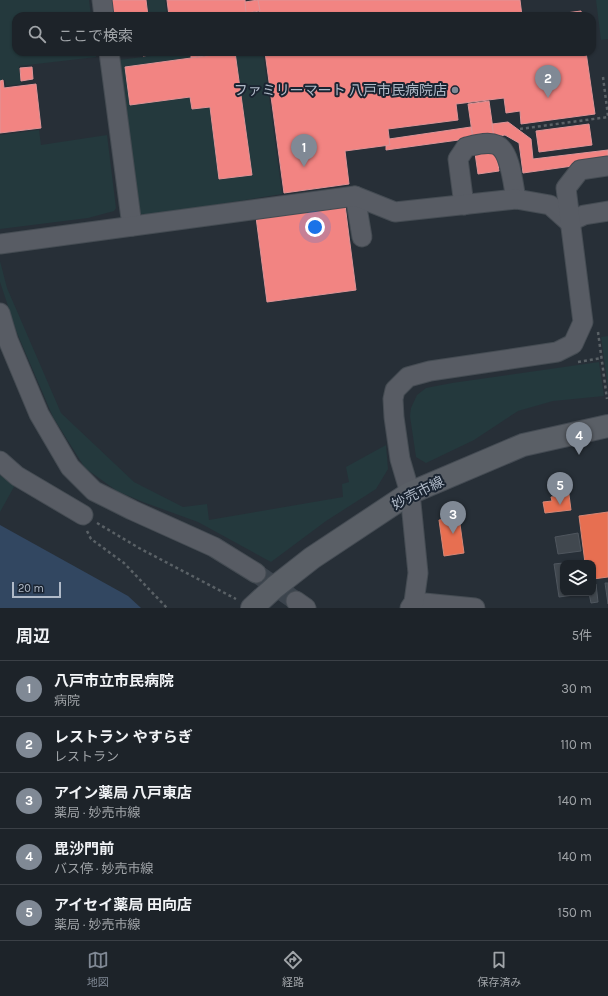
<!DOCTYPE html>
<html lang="ja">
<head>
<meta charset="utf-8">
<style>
  :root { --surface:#1d2329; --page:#252b31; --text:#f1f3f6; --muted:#a0a4a8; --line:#3b4046; --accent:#808995 }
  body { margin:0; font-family:Karla,"Noto Sans JP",sans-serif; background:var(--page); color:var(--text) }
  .controls { position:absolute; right:12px; bottom:12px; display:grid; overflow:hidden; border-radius:8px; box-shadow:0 1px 3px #0004 }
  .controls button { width:36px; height:36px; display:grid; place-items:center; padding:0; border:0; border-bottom:1px solid var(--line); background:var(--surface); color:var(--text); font:20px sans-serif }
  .scale { position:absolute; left:12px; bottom:10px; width:49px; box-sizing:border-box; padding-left:4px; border:2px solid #b0bac8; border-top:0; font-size:11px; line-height:14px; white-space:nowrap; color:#b0bac8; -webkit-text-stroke:3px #1a2431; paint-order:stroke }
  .you { position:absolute; left:315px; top:227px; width:14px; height:14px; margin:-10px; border:3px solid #fff; border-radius:50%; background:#1a73e8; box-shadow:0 0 0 6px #1a73e833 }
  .badge { display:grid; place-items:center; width:26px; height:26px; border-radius:50%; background:var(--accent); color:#fff; font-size:13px; font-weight:700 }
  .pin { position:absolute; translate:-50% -33px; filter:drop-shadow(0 1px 2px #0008) }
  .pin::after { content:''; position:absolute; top:21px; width:14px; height:12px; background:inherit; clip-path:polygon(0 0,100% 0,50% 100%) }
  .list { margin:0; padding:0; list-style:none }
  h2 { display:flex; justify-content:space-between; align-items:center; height:52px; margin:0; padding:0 16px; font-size:17px }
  h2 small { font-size:13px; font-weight:400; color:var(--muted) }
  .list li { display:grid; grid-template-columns:26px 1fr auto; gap:12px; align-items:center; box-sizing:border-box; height:56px; padding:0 16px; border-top:1px solid var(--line) }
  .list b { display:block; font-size:15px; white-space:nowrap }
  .list p { margin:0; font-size:13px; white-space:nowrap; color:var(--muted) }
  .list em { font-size:13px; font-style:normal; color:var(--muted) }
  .icon { flex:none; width:22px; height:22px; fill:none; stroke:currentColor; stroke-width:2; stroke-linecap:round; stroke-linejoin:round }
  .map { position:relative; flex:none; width:608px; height:608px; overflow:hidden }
  .search { position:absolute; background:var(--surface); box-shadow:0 1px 3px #0004; left:12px; right:12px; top:12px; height:44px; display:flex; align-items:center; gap:10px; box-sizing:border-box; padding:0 14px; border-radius:12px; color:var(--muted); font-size:15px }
  .sheet { height:332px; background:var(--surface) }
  nav { display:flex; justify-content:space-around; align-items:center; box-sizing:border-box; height:56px; border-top:1px solid var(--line); background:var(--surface); font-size:11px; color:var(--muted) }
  nav a { display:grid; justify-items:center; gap:2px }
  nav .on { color:var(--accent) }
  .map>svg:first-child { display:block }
  .green { fill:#24393d }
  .water { fill:#324761 }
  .shops { fill:#e76f51; stroke:#d68675 }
  .health { fill:#f28482; stroke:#de9497 }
  .building { fill:#41484f; stroke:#4f565e }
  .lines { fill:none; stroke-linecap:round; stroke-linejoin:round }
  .minor-tunnel { stroke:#3c444d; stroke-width:19; stroke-dasharray:19 10; stroke-linecap:butt }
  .minor-casing { stroke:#454c53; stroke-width:21 }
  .major-casing { stroke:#444b53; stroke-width:24 }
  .path { stroke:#5a6166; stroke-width:2.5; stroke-dasharray:3 3; stroke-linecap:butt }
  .minor { stroke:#585c64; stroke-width:19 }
  .major { stroke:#5a5f66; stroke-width:22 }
  .poi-dot { fill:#808995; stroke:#1a2431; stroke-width:1.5 }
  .labels { text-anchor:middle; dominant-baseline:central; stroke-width:4; stroke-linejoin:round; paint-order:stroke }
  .poi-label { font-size:14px; fill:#b0bac8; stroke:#1a2431; text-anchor:end }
  .street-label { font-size:14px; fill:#b0bac8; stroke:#1a2431 }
</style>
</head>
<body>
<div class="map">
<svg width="608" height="608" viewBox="0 0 608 608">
  <rect width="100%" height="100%" fill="#272f37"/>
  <!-- green -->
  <g class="green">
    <path d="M0,0h89l2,16h-75v36h80v5l-77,9 2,18 -15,2 -1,-6h-5z"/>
    <path d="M147,0h18l2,16h-18z"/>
    <path d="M596,0h12v39l-7,1z"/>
    <path d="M182,52h81l19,142 -138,22 -6,-4 -19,-152z"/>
    <path d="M39,130l2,15 66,-10 9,73 -2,3 -26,7 -88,11v-94z"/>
    <path d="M0,261l7,27 54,125 73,69 49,25 24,-3 2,16 134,-23 -1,-13 7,-2 -3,-15 40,-22 2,24 -12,20 -50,32 -55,41 -73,-40 -55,-20 -26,-11 -32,-23 -32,-51 -36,-84 -17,-51z"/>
    <path d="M608,336v52l-7,-51z"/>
    <path d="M599,362l5,34 -51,5 -35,10 -44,29 -48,23 -10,-6 -6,-41 1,-8 6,-13 9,-7 26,-5z"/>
    <path d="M0,475l15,10 -15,27z"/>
  </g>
  <!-- water -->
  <path class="water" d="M0,525l128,71 13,12h-141z"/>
  <!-- shops -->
  <g class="shops">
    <path d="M568,487l3,23 -26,3 -2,-11 9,-1 -1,-4 8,-1 -1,-8z"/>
    <path d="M608,512v65l-15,2v-16h-8l-6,-47z"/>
    <path d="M459,517l5,36 -20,3 -5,-36z"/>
  </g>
  <!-- health -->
  <g class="health">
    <path d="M110,0h36l2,16h-36z"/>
    <path d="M167,0h78l2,16h-78z"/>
    <path d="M258,0h262l2,16h-262z"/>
    <path d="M258,0l2,11 -14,2 -1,-11z"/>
    <path d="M581,11l1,5h-39z"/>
    <path d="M143,52h27l-27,4z"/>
    <path d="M191,52h11v4l-11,2z"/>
    <path d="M235,52l17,123 -33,4 -9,-72 -18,2 -2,-12 -60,8 -5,-38z"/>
    <path d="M265,52h321l9,62 -74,10 -1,-13 -14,2 -2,-15 -48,6 2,16 -70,9 2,16 -45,6 4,33 -65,9z"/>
    <path d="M32,67l1,12 -12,2 -1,-13z"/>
    <path d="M3,80l1,8 32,-4 5,44 -41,5v-52z"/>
    <path d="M489,101l10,70 -21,3 -10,-70z"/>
    <path d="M508,122l23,17 2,20 75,-9v11l-85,12 -4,-30 -14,-8 -11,2 -2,-13z"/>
    <path d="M589,124l3,21 -53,7 -3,-21z"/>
    <path d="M471,127l2,11 -87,12v-4l4,-1 -1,-6z"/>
    <path d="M345,205l11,85 -89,12 -11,-85z"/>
  </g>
  <!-- building -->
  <g class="building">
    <path d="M578,533l3,18 -23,3 -3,-17z"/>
    <path d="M563,563v30l19,1 -23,3 -5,-33z"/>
    <path d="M605,583h3v21z"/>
    <path d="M593,584h3l2,18 -7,1 -2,-10h4z"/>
  </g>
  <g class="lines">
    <!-- minor-tunnel -->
    <path class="minor-tunnel" d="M256,573l40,28"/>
    <!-- minor casing -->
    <g class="minor-casing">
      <g id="minor">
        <path d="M102,0l2,16"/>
        <path d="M109,52l23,174"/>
        <path d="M355,196l7,41"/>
        <path d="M464,205l-6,-46 8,-12c9,-2 22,-6 31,-2 14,7 16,40 19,54"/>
        <path d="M569,222l15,-7 24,-4"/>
        <path d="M0,244l355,-48 40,16 121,-13 34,6 19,17"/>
        <path d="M0,313l8,27 31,74 31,53 24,24 38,19 82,37 42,26"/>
        <path d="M0,461l17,15 66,39"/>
        <path d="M296,601l10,7"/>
        <path d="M414,602l61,6"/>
        <path d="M410,608l4,-6 4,-29 -8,-80 -10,-34 -6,-42 -1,-18 2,-9 13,-13 22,-6 127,-19 16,-8 10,-22 -17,-134 14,-18 28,-4"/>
      </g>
    </g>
    <!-- major casing -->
    <g class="major-casing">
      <path id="major" d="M252,608l23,-21 37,-29 98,-65 113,-48 85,-19"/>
    </g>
    <!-- path -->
    <g class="path">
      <path d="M603,77l5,39"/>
      <path d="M520,129l88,-12"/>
      <path d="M598,332l9,67"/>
      <path d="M578,362l23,-4"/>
      <path d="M97,523l42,25 97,51"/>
      <path d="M87,531l4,8 33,24 43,45"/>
    </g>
    <!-- minor -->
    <use href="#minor" class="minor"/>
    <!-- major -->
    <use href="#major" class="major"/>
  </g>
  <!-- markers -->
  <circle class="poi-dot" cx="455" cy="90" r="4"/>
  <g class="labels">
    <!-- poi labels -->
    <g class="poi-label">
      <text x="447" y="90">ファミリーマート 八戸市民病院店</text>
    </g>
    <!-- street labels -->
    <g class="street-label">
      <text transform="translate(418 493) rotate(-27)">妙売市線</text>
    </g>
  </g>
</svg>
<div class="controls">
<button><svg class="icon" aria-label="layers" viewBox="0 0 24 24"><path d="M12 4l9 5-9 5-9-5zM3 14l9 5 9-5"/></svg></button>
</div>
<div class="scale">20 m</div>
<div class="you"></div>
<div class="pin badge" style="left:304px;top:167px">1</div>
<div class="pin badge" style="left:548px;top:98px">2</div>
<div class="pin badge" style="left:453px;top:534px">3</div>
<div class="pin badge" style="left:579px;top:455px">4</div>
<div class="pin badge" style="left:560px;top:505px">5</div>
<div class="search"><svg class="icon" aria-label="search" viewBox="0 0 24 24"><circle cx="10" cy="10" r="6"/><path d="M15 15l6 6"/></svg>ここで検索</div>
</div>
<section class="sheet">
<h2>周辺<small>5件</small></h2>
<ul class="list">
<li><span class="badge">1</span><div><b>八戸市立市民病院</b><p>病院</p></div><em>30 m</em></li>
<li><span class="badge">2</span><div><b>レストラン やすらぎ</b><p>レストラン</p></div><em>110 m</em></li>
<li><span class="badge">3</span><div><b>アイン薬局 八戸東店</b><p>薬局 · 妙売市線</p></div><em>140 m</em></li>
<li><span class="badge">4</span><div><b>毘沙門前</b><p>バス停 · 妙売市線</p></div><em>140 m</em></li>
<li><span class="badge">5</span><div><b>アイセイ薬局 田向店</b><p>薬局 · 妙売市線</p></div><em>150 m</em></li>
</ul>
</section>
<nav>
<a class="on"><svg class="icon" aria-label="map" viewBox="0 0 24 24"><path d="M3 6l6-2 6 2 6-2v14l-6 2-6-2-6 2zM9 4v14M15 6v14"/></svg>地図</a>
<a><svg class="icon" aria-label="directions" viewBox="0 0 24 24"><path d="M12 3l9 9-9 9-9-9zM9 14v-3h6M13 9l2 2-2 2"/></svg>経路</a>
<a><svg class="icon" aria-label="saved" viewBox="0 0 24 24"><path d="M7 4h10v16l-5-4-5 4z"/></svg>保存済み</a>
</nav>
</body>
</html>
